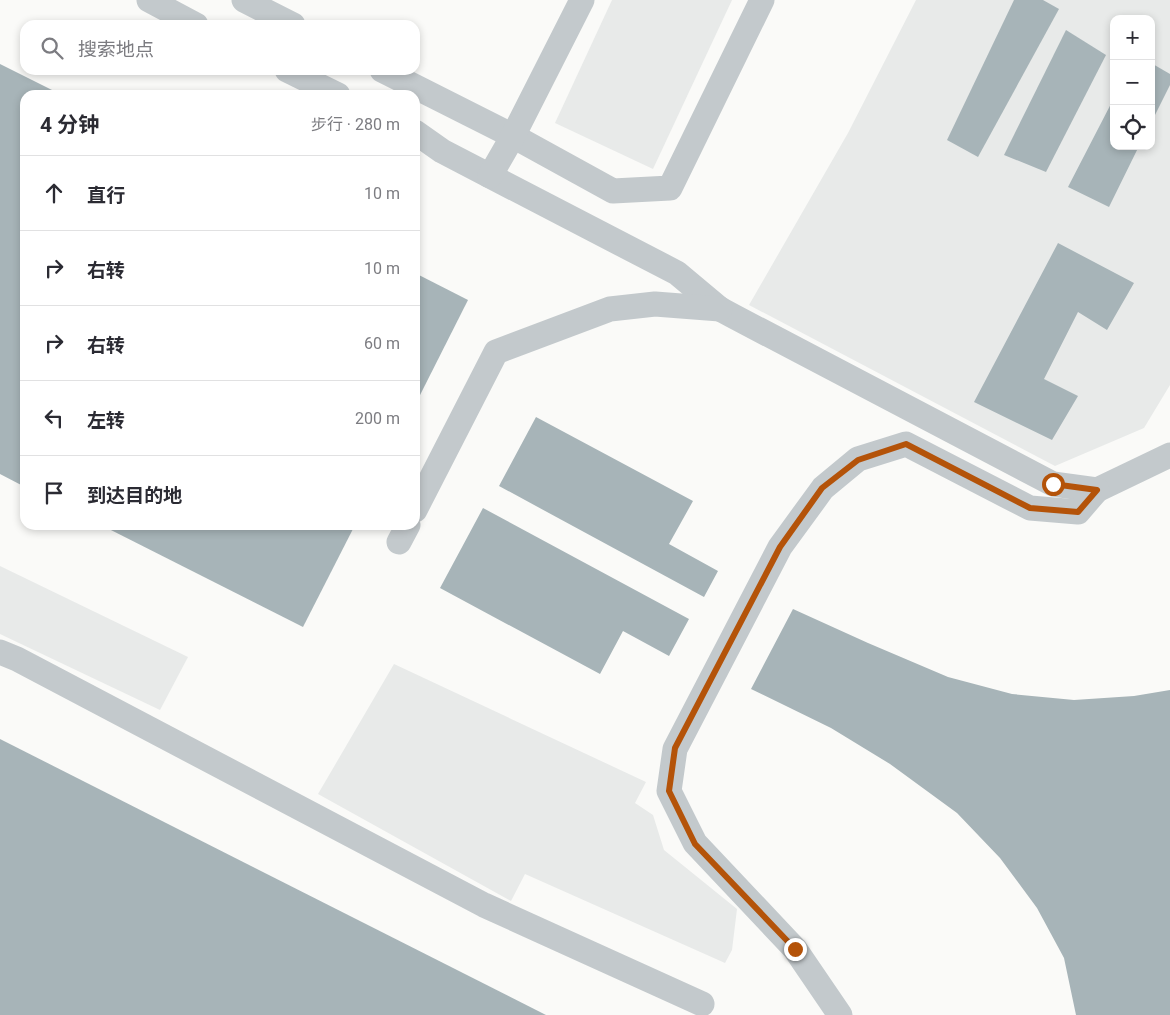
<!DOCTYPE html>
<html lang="zh">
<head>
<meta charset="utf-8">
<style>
  :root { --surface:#fff; --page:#f2f2f3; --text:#2b2b33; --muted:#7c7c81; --line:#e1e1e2 }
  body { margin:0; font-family:Roboto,"Noto Sans SC",sans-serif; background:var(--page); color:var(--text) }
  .controls { position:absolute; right:15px; top:15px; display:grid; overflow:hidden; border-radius:10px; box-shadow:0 2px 8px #0003 }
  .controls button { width:45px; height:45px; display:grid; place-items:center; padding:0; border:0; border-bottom:1px solid var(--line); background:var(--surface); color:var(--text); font:25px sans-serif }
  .stop { position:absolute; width:15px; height:15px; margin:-11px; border:4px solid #b45309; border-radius:50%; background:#fff }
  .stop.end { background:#b45309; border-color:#fff; box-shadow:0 1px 5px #0008 }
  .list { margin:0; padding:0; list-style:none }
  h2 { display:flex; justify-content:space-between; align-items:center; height:65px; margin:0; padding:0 20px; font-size:21px }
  h2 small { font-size:16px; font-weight:400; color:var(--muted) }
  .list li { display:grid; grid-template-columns:32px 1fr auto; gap:15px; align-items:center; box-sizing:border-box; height:75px; padding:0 20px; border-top:1px solid var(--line) }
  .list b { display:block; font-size:19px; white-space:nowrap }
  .list em { font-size:16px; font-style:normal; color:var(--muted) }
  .icon { flex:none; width:28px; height:28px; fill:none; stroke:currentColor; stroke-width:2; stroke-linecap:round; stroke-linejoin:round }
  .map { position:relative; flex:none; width:1170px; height:1015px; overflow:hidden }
  .search { position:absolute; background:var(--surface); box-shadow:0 2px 8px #0003; left:20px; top:20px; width:400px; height:55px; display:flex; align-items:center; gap:12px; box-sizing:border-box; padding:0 18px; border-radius:15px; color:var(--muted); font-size:19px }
  .panel { position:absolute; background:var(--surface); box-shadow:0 2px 8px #0003; left:20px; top:90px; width:400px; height:440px; border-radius:15px }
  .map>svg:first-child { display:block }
  .built { fill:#e8eae9; fill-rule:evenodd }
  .building { fill:#a7b4b8 }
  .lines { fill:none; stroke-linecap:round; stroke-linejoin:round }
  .minor { stroke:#c3c9cc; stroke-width:25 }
  .route { stroke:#b45309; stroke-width:6 }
</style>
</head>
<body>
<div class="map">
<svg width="1170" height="1015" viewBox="0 0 1170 1015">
  <rect width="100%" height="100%" fill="#fafaf8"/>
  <!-- built -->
  <g class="built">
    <path d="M612,0h120l-79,169 -98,-46z"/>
    <path d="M916,0h254v385l-26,43 -89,38 -306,-161 99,-172zM1114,19h37v127h-37z"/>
    <path d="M0,566l188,91 -28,53 -160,-76z"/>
    <path d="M394,664l252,118 -11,21 18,12 11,35 73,59 -5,41 -7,13 -200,-89 -14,27 -193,-107z"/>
  </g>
  <!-- building -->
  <g class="building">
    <path d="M1014,0h29l16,9 -81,148 -31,-17z"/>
    <path d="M1066,30l40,25 -60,117 -42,-17z"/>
    <path d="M1151,63l19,11v11l-19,38z"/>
    <path d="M0,64l62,31h-37v392l-25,-13z"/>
    <path d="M1114,98v48h25l-30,61 -41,-20z"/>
    <path d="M1058,243l76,40 -27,47 -29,-18 -34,67 34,17 -26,44 -78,-38z"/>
    <path d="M415,273l53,27 -53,105z"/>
    <path d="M536,417l157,84 -24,43 49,27 -14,26 -205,-111z"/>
    <path d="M483,508l206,111 -20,37 -46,-25 -23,43 -160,-86z"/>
    <path d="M101,525h254l-52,102z"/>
    <path d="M793,609l75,34 80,34 64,17 62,6 60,-4 36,-6v325h-94l-12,-57 -27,-50 -37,-50 -43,-45 -67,-49 -59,-36 -80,-39z"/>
    <path d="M0,739l546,276h-546z"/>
  </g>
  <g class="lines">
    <!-- minor -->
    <g class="minor">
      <path d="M149,0l47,25"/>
      <path d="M244,0l49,25"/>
      <path d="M287,70l51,25"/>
      <path d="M382,70l131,66 100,55 57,-3 92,-188"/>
      <path d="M415,132l27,19 235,122 43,36 13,7 320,168 44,6 73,-35"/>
      <path d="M490,176l23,-40 69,-136"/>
      <path d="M415,510l81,-158 114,-43 45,-5 65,5"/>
      <path d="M399,542l9,-17"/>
      <path d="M0,652l17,7 467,246 218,99"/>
      <path d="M840,1015l-45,-66 -100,-106 -26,-52 6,-42 105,-202 43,-59 35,-29 48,-15 124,64 48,4 19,-22"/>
    </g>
  </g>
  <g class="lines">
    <!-- route -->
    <path class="route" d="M795,949l-100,-105 -26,-53 6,-43 105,-201 42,-59 36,-28 48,-16 124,64 48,4 19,-22 -44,-6"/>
  </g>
</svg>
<div class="controls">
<button>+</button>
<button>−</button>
<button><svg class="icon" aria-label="locate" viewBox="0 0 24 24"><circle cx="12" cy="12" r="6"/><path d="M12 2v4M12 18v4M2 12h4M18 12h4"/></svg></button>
</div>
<div class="stop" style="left:1053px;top:484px"></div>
<div class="stop end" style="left:795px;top:949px"></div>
<div class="search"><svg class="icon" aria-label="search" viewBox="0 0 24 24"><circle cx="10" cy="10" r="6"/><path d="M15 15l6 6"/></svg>搜索地点</div>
<section class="panel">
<h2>4 分钟<small>步行 · 280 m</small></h2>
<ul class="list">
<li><svg class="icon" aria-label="ahead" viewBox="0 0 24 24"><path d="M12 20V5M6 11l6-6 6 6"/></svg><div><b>直行</b></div><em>10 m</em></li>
<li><svg class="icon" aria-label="right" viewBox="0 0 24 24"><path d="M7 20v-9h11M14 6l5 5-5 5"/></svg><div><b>右转</b></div><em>10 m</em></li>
<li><svg class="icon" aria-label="right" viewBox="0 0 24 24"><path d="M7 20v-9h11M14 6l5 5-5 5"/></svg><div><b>右转</b></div><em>60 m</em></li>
<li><svg class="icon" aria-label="left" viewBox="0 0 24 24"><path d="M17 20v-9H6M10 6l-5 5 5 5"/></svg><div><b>左转</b></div><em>200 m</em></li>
<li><svg class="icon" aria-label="arrive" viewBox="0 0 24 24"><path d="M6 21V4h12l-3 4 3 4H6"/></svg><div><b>到达目的地</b></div></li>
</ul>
</section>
</div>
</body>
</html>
